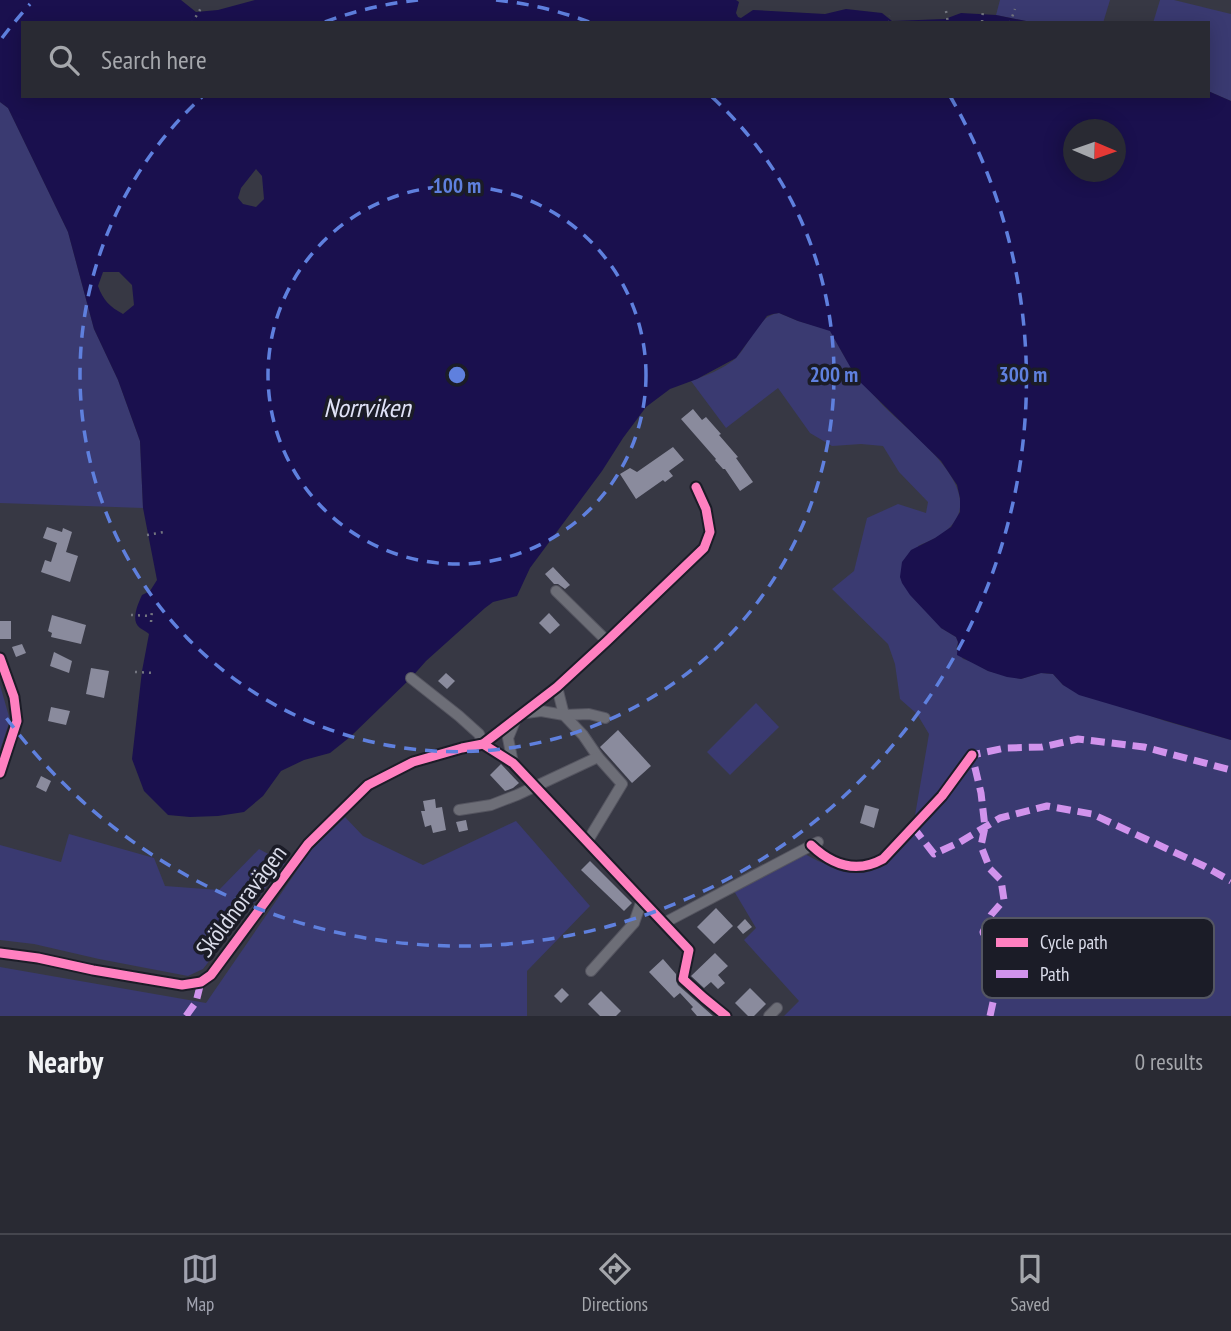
<!DOCTYPE html>
<html lang="en">
<head>
<meta charset="utf-8">
<style>
  :root { --surface:#292a33; --page:#31323b; --text:#f1f3f6; --muted:#a5a7ac; --line:#45464e; --accent:#a1a3b0 }
  body { margin:0; font-family:"PT Sans Narrow",sans-serif; background:var(--page); color:var(--text) }
  .compass { position:absolute; left:1063px; top:119px; width:63px; height:63px; border-radius:50%; background:var(--surface); box-shadow:0 4px 18px #0003; rotate:92deg }
  .list { margin:0; padding:0; list-style:none }
  h2 { display:flex; justify-content:space-between; align-items:center; height:91px; margin:0; padding:0 28px; font-size:30px }
  h2 small { font-size:23px; font-weight:400; color:var(--muted) }
  .icon { flex:none; width:38px; height:38px; fill:none; stroke:currentColor; stroke-width:2; stroke-linecap:round; stroke-linejoin:round }
  .map { position:relative; flex:none; width:1231px; height:1016px; overflow:hidden }
  .search { position:absolute; background:var(--surface); box-shadow:0 4px 18px #0003; left:21px; right:21px; top:21px; height:77px; display:flex; align-items:center; gap:18px; box-sizing:border-box; padding:0 24px; border-radius:0px; color:var(--muted); font-size:26px }
  .sheet { height:217px; background:var(--surface) }
  nav { display:flex; justify-content:space-around; align-items:center; box-sizing:border-box; height:98px; border-top:2px solid var(--line); background:var(--surface); font-size:19px; color:var(--muted) }
  nav a { display:grid; justify-items:center; gap:4px }
  nav .on { color:var(--accent) }
  .map>svg:first-child { display:block }
  .green { fill:#3a3a71 }
  .water { fill:#1a104e; fill-rule:evenodd }
  .building { fill:#8a8b9d }
  .lines { fill:none; stroke-linecap:round; stroke-linejoin:round }
  .street-casing { stroke:#555560; stroke-width:12 }
  .path { stroke:#747680; stroke-width:2.5; stroke-dasharray:2 5; stroke-linecap:butt }
  .street { stroke:#6d6e77; stroke-width:10 }
  .quiet { stroke:#d193ec; stroke-width:7; stroke-dasharray:14 7; stroke-linecap:butt }
  .cycleway-casing { stroke:#1b1c27; stroke-width:13 }
  .cycleway { stroke:#ff80c0; stroke-width:9 }
  .ring { fill:none; stroke:#5f80de; stroke-width:3.5; stroke-dasharray:12 9 }
  .labels { text-anchor:middle; dominant-baseline:central; stroke-width:7; stroke-linejoin:round; paint-order:stroke }
  .street-label { font-size:24px; fill:#dadcea; stroke:#1b1c27 }
  .water-label { font-size:26px; font-style:italic; fill:#e0e2f7; stroke:#1b1c27 }
  .key { fill:#1b1c27; stroke:#545662; stroke-width:2 }
  .key-label { font-size:19px; fill:#dadcea }
  .centre { fill:#5f80de; stroke:#1b1c27; stroke-width:3.5 }
  .ring-label { font-size:21px; text-anchor:middle; font-weight:bold; fill:#5f80de; stroke:#1b1c27; stroke-width:7; stroke-linejoin:round; paint-order:stroke }
</style>
</head>
<body>
<div class="map">
<svg width="1231" height="1016" viewBox="0 0 1231 1016">
  <rect width="100%" height="100%" fill="#373844"/>
  <!-- green -->
  <g class="green">
    <path d="M1000,0h110l-7,23h-67l-40,-8z"/>
    <path d="M1160,0h14l57,14v87l-23,-10v-68h-55z"/>
    <path d="M0,102l8,6 60,124 26,97 24,51 22,61 3,67 -143,-5z"/>
    <path d="M779,313l19,8 32,9c5,8 8,16 13,24 8,15 24,34 36,47 23,27 111,85 71,126 -8,9 -21,14 -32,19l23,82 15,9 2,5 -2,7 7,10 10,3 15,9 33,8 20,-6 12,1 10,11 102,36 66,19v276h-447l15,-15 -55,-61 12,-12 -22,-37 69,-38 15,8 19,7 19,2 18,-2 38,-35 17,-99 -12,-20 -17,-15 -5,-35 -7,-20 -56,-55 22,-18 13,-53 31,-14 28,9 2,-11 -29,-30 -16,-26 -22,-2 -29,2 -22,-13 -32,-45 -52,40 -35,-47c14,-5 32,-12 44,-22 15,-14 21,-43 44,-46z"/>
    <path d="M0,685l10,35 -10,30z"/>
    <path d="M756,703l23,24 -49,48 -23,-23z"/>
    <path d="M345,817l18,19 60,29 93,-44 74,85 -63,65v45h-527v-49l206,36 105,-153z"/>
    <path d="M69,834l85,24 11,28 54,4 40,-41 26,14 -82,106 -15,7 -89,-17 -65,-15 -34,-4v-95l61,17z"/>
  </g>
  <!-- water -->
  <path class="water" d="M0,0h181l15,12 22,-2 37,-10h481l3,2 -3,11 2,4 3,1 12,-8 72,4 21,-5 36,4 10,8 53,-2 16,-6 35,2 40,8h-1013v73h1185v-5l23,10v639l-152,-45 -16,-10 -10,-11 -12,-1 -20,6 -14,-2 -19,-6 -31,-16 1,-13 -2,-5 -15,-9 -31,-33 -8,-12 -2,-6 2,-15 9,-12 24,-12 16,-11 9,-15v-14l-3,-13 -16,-24 -84,-82 -27,-48 -32,-10 -19,-8 -6,1 -6,2 -31,42 -39,21 -27,10 -24,18 -23,31 -21,33 -72,97 -13,28 -24,6 -8,6 -59,53 -15,17 -61,59 -20,16 -26,7 -23,11 -18,25 -19,16 -26,4 -28,1 -22,-2 -24,-24 -12,-32 10,-88 7,-37c-2,-2 -6,-4 -9,-6 -10,-7 -2,-24 2,-33l8,-4 7,-11 -14,-72 -3,-67 -22,-61 -24,-51 -26,-97 -60,-124 -8,-6zM1074,130h42v42h-42zM256,169l6,7 2,23 -8,8 -13,-3 -5,-6 3,-10zM103,272h16l13,13 2,20 -11,9c-13,-7 -20,-14 -25,-28z"/>
  <!-- building -->
  <g class="building">
    <path d="M693,409l9,11 4,-3 15,17 -2,1 19,22 -2,1 17,24 -13,9 -15,-22h-2l-8,-9 1,-1 -35,-40z"/>
    <path d="M673,447l11,13 -15,11 4,5 -8,6 -2,-2 -27,19 -16,-25 10,-6 7,4z"/>
    <path d="M47,527l15,5 1,-4 9,4 -6,20 12,4 -8,26 -29,-10 4,-12 6,2 6,-19 -14,-5z"/>
    <path d="M553,567l17,18 -5,4 -7,-5h-4l-9,-10z"/>
    <path d="M549,613l11,12 -10,9 -11,-11z"/>
    <path d="M52,615l34,10 -5,19 -30,-7 1,-4 -4,-2z"/>
    <rect x="0" y="621" width="11" height="18"/>
    <path d="M22,644l4,9 -10,4 -4,-10z"/>
    <path d="M54,652l18,9 -3,12 -19,-7z"/>
    <path d="M91,668l18,3 -5,27 -18,-4z"/>
    <path d="M446,673l9,8 -8,8 -9,-8z"/>
    <path d="M51,707l19,4 -4,14 -18,-4z"/>
    <path d="M618,730l33,36 -19,17 -32,-36z"/>
    <path d="M501,764l18,19 -6,5 -8,3 -15,-16z"/>
    <path d="M41,776l10,5 -5,11 -10,-5z"/>
    <path d="M435,799l1,9 6,-1 4,23 -13,3 -2,-8 -6,2 -4,-16h4l-2,-10z"/>
    <path d="M865,805l14,4 -5,19 -14,-5z"/>
    <path d="M466,820l2,10 -9,2 -3,-10z"/>
    <path d="M590,861l42,42 -8,8 -43,-41z"/>
    <path d="M716,908l17,18 -19,18 -17,-17z"/>
    <path d="M745,919l7,8 -9,7 -6,-7z"/>
    <path d="M715,953l13,13 -10,9 7,8 -7,6 -7,-7 -7,6 -13,-12z"/>
    <path d="M663,959l13,15v7l2,4 35,31h-16l-6,-7 2,-2 -13,-14 -6,5 -25,-26z"/>
    <path d="M562,988l7,7 -8,8 -7,-7z"/>
    <path d="M750,988l16,16 -12,12h-6l-13,-13z"/>
    <path d="M601,991l20,20 -5,5h-16l-12,-12z"/>
  </g>
  <g class="lines">
    <!-- street casing -->
    <g class="street-casing">
      <g id="street">
        <path d="M556,591l51,50"/>
        <path d="M0,658l14,39 3,24 -17,52"/>
        <path d="M411,678l48,38 20,18 4,10"/>
        <path d="M557,687l7,28 25,-1 16,4"/>
        <path d="M526,713l15,-2 23,4 19,20 15,22 24,27 -35,58"/>
        <path d="M483,744l30,19 176,187 -6,29 21,19 22,18"/>
        <path d="M513,763l-5,-25 7,-17"/>
        <path d="M459,810l32,-5 26,-10 81,-38"/>
        <path d="M811,845c21,20 45,29 72,14l59,-63 30,-41"/>
        <path d="M664,923l154,-81"/>
        <path d="M0,953l38,5 55,12 89,15 19,-3 10,-7 97,-131 60,-59 45,-23 49,-14 21,-4 74,-57 50,-46 97,-93 6,-16 -4,-23 -10,-22"/>
        <path d="M591,971l43,-48 8,-23"/>
        <path d="M769,1016l8,-8"/>
      </g>
    </g>
    <!-- path -->
    <g class="path">
      <path d="M946,11l2,12"/>
      <path d="M982,22l1,-12"/>
      <path d="M192,23l9,-15"/>
      <path d="M889,23l1,-7"/>
      <path d="M1010,23l5,-14"/>
      <path d="M1065,23v-1"/>
      <path d="M147,535l17,-3"/>
      <path d="M131,615l20,1"/>
      <path d="M151,622l1,-12"/>
      <path d="M135,672l20,1"/>
    </g>
    <!-- street -->
    <use href="#street" class="street"/>
    <!-- quiet -->
    <g class="quiet">
      <path d="M913,827l21,27 26,-12 40,-24 47,-12 45,8 112,52 27,15"/>
      <path d="M186,1016l10,-14 5,-20"/>
      <path d="M990,1016l7,-32 -14,-52 8,-17 13,-15 -3,-20 -11,-11 -9,-23 4,-19 -4,-34 -9,-38 33,-7 37,-1 36,-8 66,8 87,23"/>
    </g>
    <!-- cycleway casing -->
    <g class="cycleway-casing">
      <g id="cycleway">
        <path d="M0,658l14,39 3,24 -17,52"/>
        <path d="M483,744l30,19 176,187 -6,29 21,19 22,18"/>
        <path d="M811,845c21,20 45,29 72,14l59,-63 30,-41"/>
        <path d="M0,953l38,5 55,12 89,15 19,-3 10,-7 97,-131 60,-59 45,-23 49,-14 21,-4 74,-57 50,-46 97,-93 6,-16 -4,-23 -10,-22"/>
      </g>
    </g>
    <!-- cycleway -->
    <use href="#cycleway" class="cycleway"/>
  </g>
  <!-- distance rings -->
  <g class="ring">
    <circle cx="457" cy="375" r="189"/>
    <path d="M325 22A377 377 0 0 1 418 0M496 0A377 377 0 0 1 589 22M712 97A377 377 0 1 1 202 97"/>
    <path d="M2 38A566 566 0 0 1 30 4M950 96A566 566 0 0 1 2 712"/>
  </g>
  <g class="labels">
    <!-- street labels -->
    <g class="street-label">
      <text transform="translate(241 901) rotate(-53)">Sköldnoravägen</text>
    </g>
    <!-- water labels -->
    <g class="water-label">
      <text x="367" y="407">Norrviken</text>
    </g>
  </g>
  <!-- legend -->
  <rect x="982" y="918" width="232" height="80" rx="10" class="key"/>
  <rect x="996" y="938" width="32" height="9" fill="#ff80c0"/>
  <rect x="996" y="970" width="32" height="8" fill="#d193ec"/>
  <g class="key-label">
    <text x="1040" y="949">Cycle path</text>
    <text x="1040" y="981">Path</text>
  </g>
  <circle cx="457" cy="375" r="10" class="centre"/>
  <g class="ring-label">
    <text x="457" y="193">100 m</text>
    <text x="834" y="382">200 m</text>
    <text x="1023" y="382">300 m</text>
  </g>
</svg>
<svg class="compass" viewBox="-18 -18 36 36"><path d="M0-13l5 13h-10z" fill="#e53935"/><path d="M0 13l5-13h-10z" fill="#a5a7ac"/></svg>
<div class="search"><svg class="icon" aria-label="search" viewBox="0 0 24 24"><circle cx="10" cy="10" r="6"/><path d="M15 15l6 6"/></svg>Search here</div>
</div>
<section class="sheet">
<h2>Nearby<small>0 results</small></h2>
<ul class="list">
</ul>
</section>
<nav>
<a class="on"><svg class="icon" aria-label="map" viewBox="0 0 24 24"><path d="M3 6l6-2 6 2 6-2v14l-6 2-6-2-6 2zM9 4v14M15 6v14"/></svg>Map</a>
<a><svg class="icon" aria-label="directions" viewBox="0 0 24 24"><path d="M12 3l9 9-9 9-9-9zM9 14v-3h6M13 9l2 2-2 2"/></svg>Directions</a>
<a><svg class="icon" aria-label="saved" viewBox="0 0 24 24"><path d="M7 4h10v16l-5-4-5 4z"/></svg>Saved</a>
</nav>
</body>
</html>
